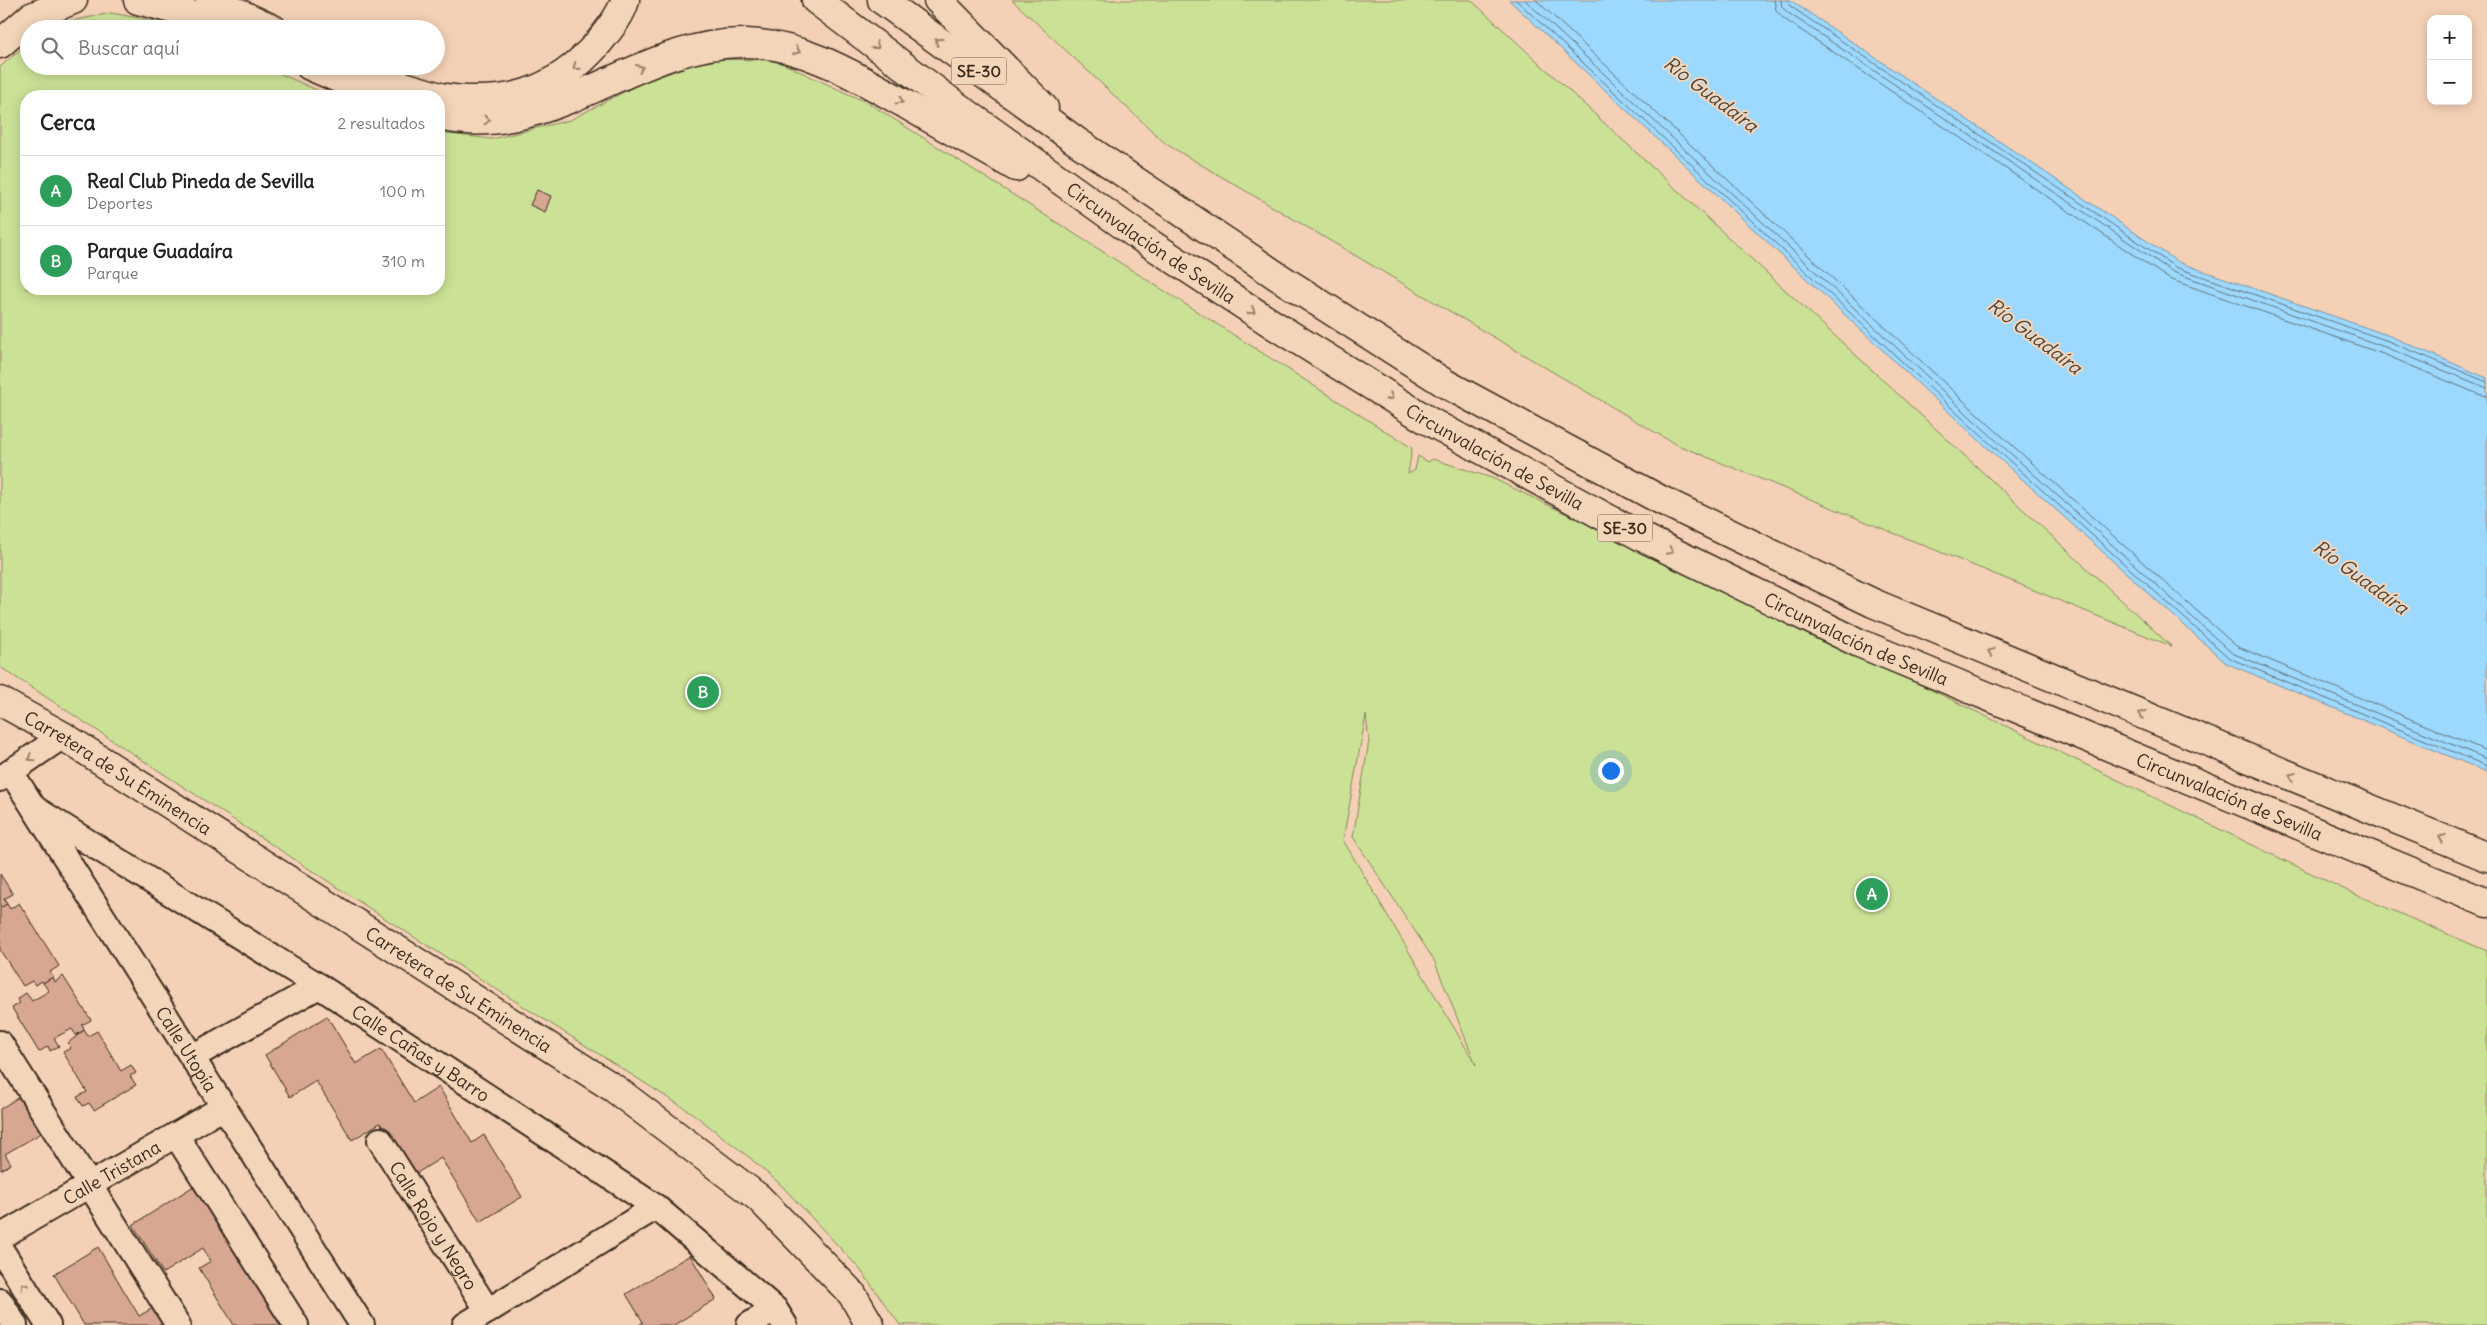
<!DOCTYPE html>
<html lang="es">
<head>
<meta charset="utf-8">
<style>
  :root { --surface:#fff; --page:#f6f6f6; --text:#202124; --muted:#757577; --line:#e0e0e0; --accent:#3b2a1e }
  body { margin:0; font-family:Delius,sans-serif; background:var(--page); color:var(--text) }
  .controls { position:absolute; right:15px; top:15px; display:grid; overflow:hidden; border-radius:10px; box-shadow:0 2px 12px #0003 }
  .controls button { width:45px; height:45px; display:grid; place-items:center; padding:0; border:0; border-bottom:1px solid var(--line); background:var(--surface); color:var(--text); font:25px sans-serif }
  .you { position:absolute; left:1610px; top:770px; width:18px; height:18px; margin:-12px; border:4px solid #fff; border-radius:50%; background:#1a73e8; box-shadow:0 0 0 8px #1a73e833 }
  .badge { display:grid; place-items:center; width:32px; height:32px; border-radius:50%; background:var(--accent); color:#fff; font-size:16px; font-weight:700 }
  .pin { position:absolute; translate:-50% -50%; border:2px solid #fff; box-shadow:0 1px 5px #0006 }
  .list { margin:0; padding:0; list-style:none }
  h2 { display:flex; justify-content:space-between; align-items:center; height:65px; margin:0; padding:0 20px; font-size:21px }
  h2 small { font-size:16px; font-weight:400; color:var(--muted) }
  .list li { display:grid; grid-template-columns:32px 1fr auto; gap:15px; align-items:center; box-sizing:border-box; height:70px; padding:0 20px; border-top:1px solid var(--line) }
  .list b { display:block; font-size:19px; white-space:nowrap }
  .list p { margin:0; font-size:16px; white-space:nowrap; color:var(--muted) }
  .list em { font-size:16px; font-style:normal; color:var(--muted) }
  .icon { flex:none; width:28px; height:28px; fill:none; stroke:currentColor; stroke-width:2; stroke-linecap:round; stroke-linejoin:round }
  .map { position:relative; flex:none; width:2487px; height:1325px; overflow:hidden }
  .search { position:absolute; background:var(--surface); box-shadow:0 2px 12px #0003; left:20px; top:20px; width:425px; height:55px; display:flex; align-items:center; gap:12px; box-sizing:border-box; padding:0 18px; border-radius:28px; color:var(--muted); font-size:19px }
  .panel { position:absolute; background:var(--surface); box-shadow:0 2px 12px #0003; left:20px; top:90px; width:425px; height:205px; border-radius:20px }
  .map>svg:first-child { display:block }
  .green { fill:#cbe196; stroke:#83865a; fill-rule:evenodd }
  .water { fill:#9dd9fe; stroke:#7693a4 }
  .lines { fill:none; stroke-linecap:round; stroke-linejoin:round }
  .shore { stroke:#627078; stroke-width:1 }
  .building { fill:#d7a792; stroke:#3b2a1e }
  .minor-casing { stroke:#3b2a1e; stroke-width:28 }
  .major-casing { stroke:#3b2a1e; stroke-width:31 }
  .highway-casing { stroke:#3b2a1e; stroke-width:31 }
  .minor { stroke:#f3d5b9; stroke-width:24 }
  .major { stroke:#f3d5b9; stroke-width:28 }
  .highway { stroke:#f3d5b9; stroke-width:28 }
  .oneway { stroke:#97806c }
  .labels { text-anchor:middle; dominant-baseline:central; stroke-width:4; stroke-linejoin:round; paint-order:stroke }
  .shield { fill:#f3d5b9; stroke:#725d4c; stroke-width:1 }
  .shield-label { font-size:16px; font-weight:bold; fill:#3b2a1e }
  .street-label { font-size:18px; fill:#3b2a1e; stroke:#f3d5b9 }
  .water-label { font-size:19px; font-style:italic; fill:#4a4440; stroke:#f3d5b9 }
</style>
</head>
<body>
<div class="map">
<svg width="2487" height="1325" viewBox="0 0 2487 1325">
  <rect width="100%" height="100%" fill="#f4d1b6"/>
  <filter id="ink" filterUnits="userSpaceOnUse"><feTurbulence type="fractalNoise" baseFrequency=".02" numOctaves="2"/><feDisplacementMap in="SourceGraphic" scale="10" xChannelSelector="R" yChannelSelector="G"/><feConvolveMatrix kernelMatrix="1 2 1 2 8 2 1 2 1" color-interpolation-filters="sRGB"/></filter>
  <g filter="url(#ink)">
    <!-- green -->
    <g class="green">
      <path d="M1012,0h459l700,646 -496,-202 -509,-300z"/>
      <path d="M111,13l56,10 12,6h-128l10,-6z"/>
      <path d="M29,42v24h234l67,30h-304v193h413v-156l53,6 78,-19 71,-37 67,-24 67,1 95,44 542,344 -4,26 7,-4 3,-14 10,6 5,-3 59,19 860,415 135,58v374h-1587l-41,-57 -78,-83 -31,-27 -58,-45 -297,-188 -395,-258v-600zM1366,715l3,26 -16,96 81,123 42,105 -133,-225z"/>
    </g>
    <!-- water -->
    <path class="water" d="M1509,0h281l388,262 212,74 97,42v394l-261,-109 -255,-230z"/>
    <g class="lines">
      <!-- shore -->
      <g class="shore">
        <path d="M1516,0l458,429 255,229 258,108"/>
        <path d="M1525,0l453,424 254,229 255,106"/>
        <path d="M1536,0l447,419 253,227 251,105"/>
        <path d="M1774,0l2,10 7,8 386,261 214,75 95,40 9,2"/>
        <path d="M1781,0l1,7 5,5 386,260 212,75 102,41"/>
        <path d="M1788,0l2,6 385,261 213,74 99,41"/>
      </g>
    </g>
    <!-- building -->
    <g class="building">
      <path d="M537,190l14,6 -6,16 -15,-7z"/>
      <path d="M0,874l13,20 -9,5 3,5 -7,4z"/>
      <path d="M19,903l40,63 -9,6 3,5 -10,6 -1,-2 -7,4 -3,-4 -9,5 -23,-36v-42l7,-4 3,5z"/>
      <path d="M63,976l28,44 -9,5 2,5 -8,5 -4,-6 -18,9 5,8 -9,5 -2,-5 -9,6 -27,-44 8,-5 -3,-4 9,-6 6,8 17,-10 -6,-8 10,-6 2,5z"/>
      <path d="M327,1016l29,48 25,-15 33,54 25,-16 33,56 12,-8 38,62 -42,25 -39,-64 -29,18 -32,-53 -28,17 -36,-59 -26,16 -25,-42z"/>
      <path d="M84,1030l4,6 9,-5 24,40 10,-6 5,8 -6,3 6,9 -42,25 -5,-7 -6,3 -6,-9 10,-5 -24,-40 8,-4 -3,-5z"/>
      <path d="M22,1095l23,36 -40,23 6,10 -10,6 -1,-61z"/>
      <path d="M200,1182l89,143h-55l-35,-57 12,-7 -8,-13 -40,25 -30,-48z"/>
      <path d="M98,1247l41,69 14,-8 10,17h-79l-30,-51z"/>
      <path d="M690,1255l26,44 -42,26h-35l4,-3 -17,-28z"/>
    </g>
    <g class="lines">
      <!-- minor casing -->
      <g class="minor-casing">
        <g id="minor">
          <path id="s1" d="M11,772l351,553"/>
          <path d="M0,779l63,-43"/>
          <path id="s2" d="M34,808l285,178 337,221 119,102 10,16"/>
          <path d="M0,1043l178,282"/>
          <path d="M192,1057l127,-71"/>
          <path d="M176,1135l120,190"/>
          <path id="s3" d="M380,1140l108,171"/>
          <path id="s4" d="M0,1237l224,-130"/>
          <path d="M0,1248l48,77"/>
          <path d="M0,1301l15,24"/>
          <path d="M465,1325l191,-118"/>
          <path d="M749,1325l26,-16"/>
        </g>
      </g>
      <!-- major casing -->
      <g class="major-casing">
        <g id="major">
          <path d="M210,0l63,29"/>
          <path d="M938,0l106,108"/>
          <path d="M356,66l31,15 50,15"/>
          <path d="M439,97c67,10 115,-3 160,-55 9,-11 23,-28 26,-42"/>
          <path id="s5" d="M0,701l63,35 552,353 144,109 93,96 18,31"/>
        </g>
      </g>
      <!-- highway casing -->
      <g class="highway-casing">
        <g id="highway">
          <path d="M138,0l49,13 35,16"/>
          <path id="s6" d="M816,0l135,102 186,133 137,90 153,95 213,116 219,107 628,260"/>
          <path d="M882,0l194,141 201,135 169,108 213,115 214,104 614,254"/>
          <path d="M0,44l31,-27 42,-17"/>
          <path d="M310,66l69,30"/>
          <path d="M439,116c111,27 198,-76 308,-73 59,2 110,34 160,62 36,21 72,41 109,62"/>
        </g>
      </g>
      <!-- minor -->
      <use href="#minor" class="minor"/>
      <!-- major -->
      <use href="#major" class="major"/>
      <!-- highway -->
      <use href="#highway" class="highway"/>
    </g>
    <!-- one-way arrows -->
    <defs><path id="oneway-chevron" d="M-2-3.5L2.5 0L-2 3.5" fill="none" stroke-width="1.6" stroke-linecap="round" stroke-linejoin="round" transform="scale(1.25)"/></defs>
    <g class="oneway">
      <use href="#oneway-chevron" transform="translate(938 41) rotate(-144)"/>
      <use href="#oneway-chevron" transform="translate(876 46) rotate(37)"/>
      <use href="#oneway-chevron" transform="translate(797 51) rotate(21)"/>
      <use href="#oneway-chevron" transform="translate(576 67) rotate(141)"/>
      <use href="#oneway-chevron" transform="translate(640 68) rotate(-24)"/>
      <use href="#oneway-chevron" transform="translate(900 101) rotate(30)"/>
      <use href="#oneway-chevron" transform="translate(487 120) rotate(-1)"/>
      <use href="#oneway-chevron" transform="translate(1252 311) rotate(33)"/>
      <use href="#oneway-chevron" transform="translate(1390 397) rotate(32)"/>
      <use href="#oneway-chevron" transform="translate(1670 551) rotate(26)"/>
      <use href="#oneway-chevron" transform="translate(1991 652) rotate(-158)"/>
      <use href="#oneway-chevron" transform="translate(2142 714) rotate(-158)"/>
      <use href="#oneway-chevron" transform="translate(31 758) rotate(145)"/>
      <use href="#oneway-chevron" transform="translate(2292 776) rotate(-158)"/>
      <use href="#oneway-chevron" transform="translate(2442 838) rotate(-158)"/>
      <use href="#oneway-chevron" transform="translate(24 1286) rotate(-122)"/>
    </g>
  </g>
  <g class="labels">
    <!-- shield labels -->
    <g class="shield">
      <rect x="951.5" y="57.5" width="55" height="27" rx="4"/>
      <rect x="1597.5" y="514.5" width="55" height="27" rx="4"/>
    </g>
    <g class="shield-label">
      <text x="979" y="71">SE-30</text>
      <text x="1625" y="528">SE-30</text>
    </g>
    <!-- street labels -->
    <g class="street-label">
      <text stroke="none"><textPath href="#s6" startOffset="414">Circunvalación de Sevilla</textPath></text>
      <text stroke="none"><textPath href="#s6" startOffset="819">Circunvalación de Sevilla</textPath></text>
      <text stroke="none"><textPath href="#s6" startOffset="1224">Circunvalación de Sevilla</textPath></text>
      <text stroke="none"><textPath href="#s5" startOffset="138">Carretera de Su Eminencia</textPath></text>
      <text stroke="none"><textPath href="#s6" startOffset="1629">Circunvalación de Sevilla</textPath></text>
      <text stroke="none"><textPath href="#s5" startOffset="542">Carretera de Su Eminencia</textPath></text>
      <text stroke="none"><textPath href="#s1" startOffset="328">Calle Utopía</textPath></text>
      <text stroke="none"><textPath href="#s2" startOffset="458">Calle Cañas y Barro</textPath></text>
      <text stroke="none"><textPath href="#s4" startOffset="129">Calle Tristana</textPath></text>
      <text stroke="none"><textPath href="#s3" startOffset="101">Calle Rojo y Negro</textPath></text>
    </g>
    <!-- water labels -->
    <g class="water-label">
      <text transform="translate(1711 94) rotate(37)">Río Guadaíra</text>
      <text transform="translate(2035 336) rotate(37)">Río Guadaíra</text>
      <text transform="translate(2361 577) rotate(36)">Río Guadaíra</text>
    </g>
  </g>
</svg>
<div class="controls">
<button>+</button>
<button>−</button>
</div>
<div class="you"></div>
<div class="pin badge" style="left:1872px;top:894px;background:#2e9e5b">A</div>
<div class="pin badge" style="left:703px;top:692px;background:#2e9e5b">B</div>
<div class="search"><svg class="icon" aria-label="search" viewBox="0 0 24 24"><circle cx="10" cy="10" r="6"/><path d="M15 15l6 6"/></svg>Buscar aquí</div>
<section class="panel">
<h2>Cerca<small>2 resultados</small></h2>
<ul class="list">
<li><span class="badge" style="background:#2e9e5b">A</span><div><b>Real Club Pineda de Sevilla</b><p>Deportes</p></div><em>100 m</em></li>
<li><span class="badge" style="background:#2e9e5b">B</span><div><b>Parque Guadaíra</b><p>Parque</p></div><em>310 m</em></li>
</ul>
</section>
</div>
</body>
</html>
